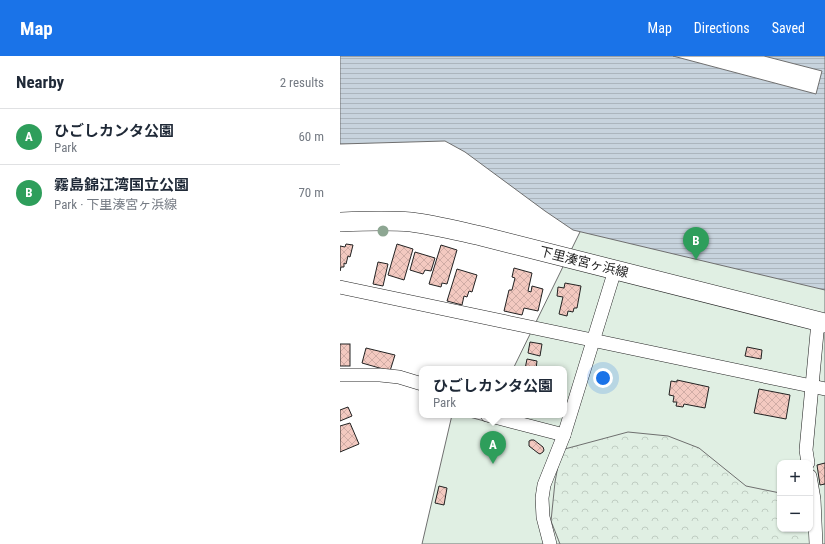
<!DOCTYPE html>
<html lang="en">
<head>
<meta charset="utf-8">
<style>
  :root { --surface:#fff; --page:#f6f6f7; --text:#1f2937; --muted:#747a83; --line:#e0e1e3; --accent:#1a73e8 }
  body { margin:0; font-family:"Roboto Condensed","Noto Sans JP",sans-serif; background:var(--page); color:var(--text) }
  .controls { position:absolute; right:12px; bottom:12px; display:grid; overflow:hidden; border-radius:8px; box-shadow:0 1px 3px #0004 }
  .controls button { width:36px; height:36px; display:grid; place-items:center; padding:0; border:0; border-bottom:1px solid var(--line); background:var(--surface); color:var(--text); font:20px sans-serif }
  .you { position:absolute; left:263px; top:322px; width:14px; height:14px; margin:-10px; border:3px solid #fff; border-radius:50%; background:#1a73e8; box-shadow:0 0 0 6px #1a73e833 }
  .badge { display:grid; place-items:center; width:26px; height:26px; border-radius:50%; background:var(--accent); color:#fff; font-size:13px; font-weight:700 }
  .pin { position:absolute; translate:-50% -33px; filter:drop-shadow(0 1px 2px #0008) }
  .pin::after { content:''; position:absolute; top:21px; width:14px; height:12px; background:inherit; clip-path:polygon(0 0,100% 0,50% 100%) }
  .popup { position:absolute; left:79px; top:310px; width:148px; height:52px; box-sizing:border-box; display:grid; place-content:center; border-radius:8px; background:var(--surface); filter:drop-shadow(0 1px 3px #0005); font-size:13px; white-space:nowrap; color:var(--muted) }
  .popup b { font-size:15px; color:var(--text) }
  .popup::after { content:''; position:absolute; left:50%; top:100%; margin-left:-8px; border:8px solid transparent; border-top-color:var(--surface) }
  .list { margin:0; padding:0; list-style:none }
  h2 { display:flex; justify-content:space-between; align-items:center; height:52px; margin:0; padding:0 16px; font-size:17px }
  h2 small { font-size:13px; font-weight:400; color:var(--muted) }
  .list li { display:grid; grid-template-columns:26px 1fr auto; gap:12px; align-items:center; box-sizing:border-box; height:56px; padding:0 16px; border-top:1px solid var(--line) }
  .list b { display:block; font-size:15px; white-space:nowrap }
  .list p { margin:0; font-size:13px; white-space:nowrap; color:var(--muted) }
  .list em { font-size:13px; font-style:normal; color:var(--muted) }
  .map { position:relative; flex:none; width:485px; height:488px; overflow:hidden }
  header { display:flex; align-items:center; gap:24px; box-sizing:border-box; height:56px; padding:0 20px; background:var(--accent); color:#fff }
  header strong { font-size:19px }
  nav { display:flex; gap:22px; margin-inline-start:auto; font-size:14px }
  main { display:flex }
  aside { flex:1; background:var(--surface) }
  .map>svg:first-child { display:block }
  .green { fill:#e0efe3; stroke:#6f6f6f; fill-rule:evenodd }
  .forest { fill:url(#forest-crowns); stroke:#6f6f6f }
  .water { fill:url(#water-rules); stroke:#6f6f6f }
  .pier { fill:#fff; stroke:#6f6f6f }
  .building { fill:url(#building-cross-hatch); stroke:#222 }
  .lines { fill:none; stroke-linecap:round; stroke-linejoin:round }
  .minor-casing { stroke:#222; stroke-width:14 }
  .secondary-casing { stroke:#222; stroke-width:20 }
  .minor { stroke:#fff; stroke-width:13 }
  .secondary { stroke:#fff; stroke-width:19 }
  .tree { fill:#8da692 }
  .labels { text-anchor:middle; dominant-baseline:central; stroke-width:3; stroke-linejoin:round; paint-order:stroke }
  .street-label { font-size:13px; fill:#222; stroke:#fff }
</style>
</head>
<body>
<header>
<strong>Map</strong>
<nav><a>Map</a><a>Directions</a><a>Saved</a></nav>
</header>
<main>
<aside>
<h2>Nearby<small>2 results</small></h2>
<ul class="list">
<li><span class="badge" style="background:#2e9e5b">A</span><div><b>ひごしカンタ公園</b><p>Park</p></div><em>60 m</em></li>
<li><span class="badge" style="background:#2e9e5b">B</span><div><b>霧島錦江湾国立公園</b><p>Park · 下里湊宮ヶ浜線</p></div><em>70 m</em></li>
</ul>
</aside>
<div class="map">
<svg width="485" height="488" viewBox="0 0 485 488">
  <defs>
    <pattern id="forest-crowns" width="20" height="18" patternUnits="userSpaceOnUse"><rect width="20" height="18" fill="#e0efe3"/><path d="M2 6a3 3 0 1 1 6 0M12 15a3 3 0 1 1 6 0" fill="none" stroke="#c0cdc2"/></pattern>
    <pattern id="water-rules" width="6" height="5" patternUnits="userSpaceOnUse"><rect width="6" height="5" fill="#c7d3dd"/><path d="M0 2.5h6" fill="none" stroke="#abb5bd"/></pattern>
    <pattern id="building-cross-hatch" width="8" height="8" patternUnits="userSpaceOnUse"><rect width="8" height="8" fill="#f3c9c0"/><path d="M0 0l8 8M0 8l8-8" fill="none" stroke="#d0aca5"/></pattern>
  </defs>
  <rect width="100%" height="100%" fill="#fff"/>
  <!-- green -->
  <path class="green" d="M326,0h159v488h-403l30,-129h10l26,7 3,-7h73v-46h-51zM440,407h30v66h-30z"/>
  <!-- forest -->
  <path class="forest" d="M288,376l40,4 31,12 47,38 34,7v36h29l7,15h-256l-9,-23 4,-39 6,-32z"/>
  <!-- water -->
  <path class="water" d="M0,0h485v234l-252,-60 -28,-19 -80,-59 -20,-11 -105,3z"/>
  <!-- pier -->
  <path class="pier" d="M333,0h91l58,15 -6,23z"/>
  <!-- building -->
  <g class="building">
    <path d="M6,188l7,1 -3,12 -2,-1 -2,8 -2,-1v4h-3l-1,4v-25l5,1z"/>
    <path d="M57,188l16,5 -9,31 -16,-5z"/>
    <path d="M101,189l16,5 -10,34 -5,-1 -1,4 -12,-3z"/>
    <path d="M75,196l20,6 -4,13 -6,-1 -2,4 -13,-4z"/>
    <path d="M38,206l10,2 -5,22 -10,-2z"/>
    <path d="M174,212l18,5 -4,18 3,1 1,-6 11,3 -5,22 -14,-3 -2,7 -18,-4 5,-21h3l3,-12 -3,-1z"/>
    <path d="M117,213l20,6 -5,17 -3,-1 -2,6 -3,-1 -2,9 -15,-4z"/>
    <path d="M225,227l16,3 -4,22h-3l-1,4 -5,-1 -1,5 -8,-2 4,-17 -6,-1 1,-9 6,1z"/>
    <path d="M190,286l12,2 -2,12 -12,-3z"/>
    <rect x="0" y="288" width="10" height="22"/>
    <path d="M407,291l15,3 -1,9 -16,-3z"/>
    <path d="M26,292l29,7 -5,16 -28,-8z"/>
    <path d="M187,303l10,2 -1,8h-11z"/>
    <path d="M337,324l32,7 -4,21 -21,-4 -1,3 -7,-1 1,-4h-4l1,-6 -5,-1 2,-14 6,1z"/>
    <path d="M419,333l31,6 -4,24 -32,-6z"/>
    <path d="M8,351l4,9 -12,5v-11z"/>
    <path d="M10,367l9,21 -19,8v-26z"/>
    <path d="M191,384h3l9,7 1,3 -1,2 -3,2 -2,-1 -9,-7v-5z"/>
    <path d="M485,407v21l-5,1 -3,-20z"/>
    <path d="M99,430l8,2 -3,17 -9,-2z"/>
  </g>
  <g class="lines">
    <!-- minor casing -->
    <g class="minor-casing">
      <g id="minor">
        <path d="M0,231l485,102"/>
        <path d="M0,319h40l19,2 23,7"/>
        <path d="M147,359l77,20"/>
        <path d="M468,407l-2,-13 12,-128"/>
        <path d="M470,420l4,23 2,45"/>
        <path d="M210,488l-7,-27 -1,-19 2,-13 20,-50 51,-165"/>
      </g>
    </g>
    <!-- secondary casing -->
    <g class="secondary-casing">
      <path id="secondary" d="M0,166c24,-1 47,-2 71,0 24,3 47,9 70,14l344,87"/>
    </g>
    <!-- minor -->
    <use href="#minor" class="minor"/>
    <!-- secondary -->
    <use href="#secondary" class="secondary"/>
  </g>
  <!-- trees -->
  <circle class="tree" cx="43" cy="175" r="5.5"/>
  <g class="labels">
    <!-- street labels -->
    <g class="street-label">
      <text transform="translate(244 206) rotate(14)">下里湊宮ヶ浜線</text>
    </g>
  </g>
</svg>
<div class="controls">
<button>+</button>
<button>−</button>
</div>
<div class="you"></div>
<div class="pin badge" style="left:153px;top:408px;background:#2e9e5b">A</div>
<div class="popup"><b>ひごしカンタ公園</b>Park</div>
<div class="pin badge" style="left:356px;top:204px;background:#2e9e5b">B</div>
</div>
</main>
</body>
</html>
